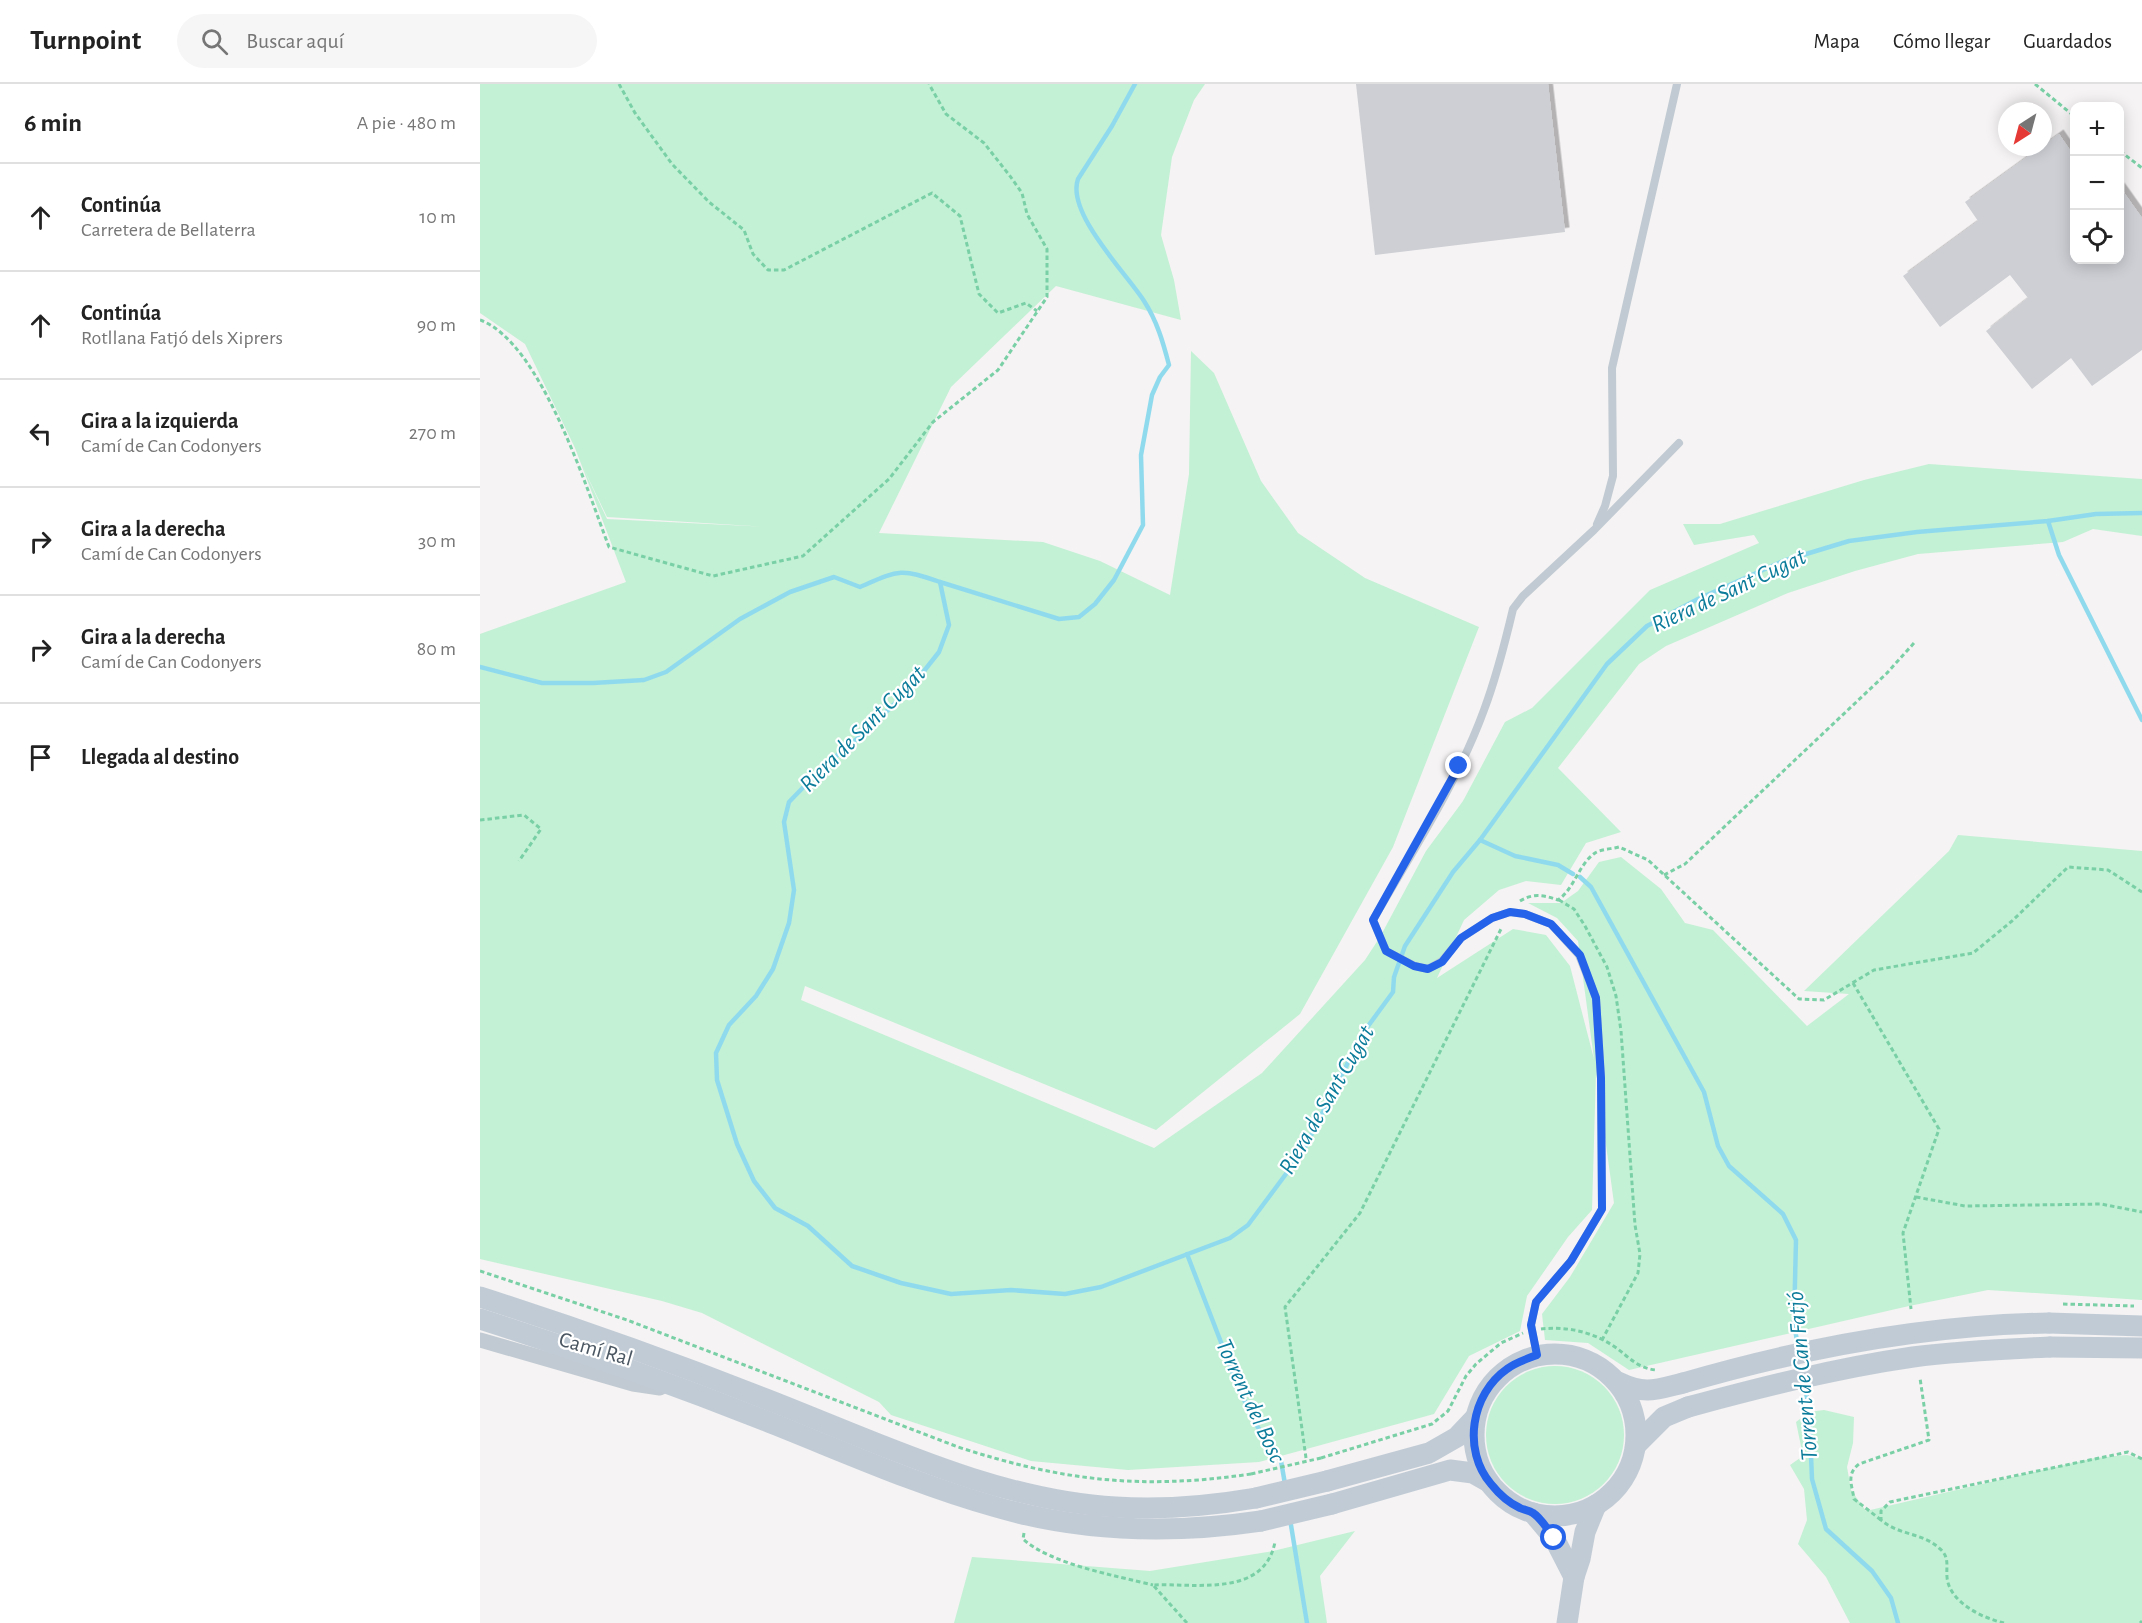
<!DOCTYPE html>
<html lang="es">
<head>
<meta charset="utf-8">
<style>
  :root { --surface:#fff; --page:#f6f6f6; --text:#222; --muted:#767676; --line:#e0e0e0 }
  body { margin:0; font-family:"Alegreya Sans",sans-serif; background:var(--page); color:var(--text) }
  .controls { position:absolute; right:18px; top:18px; display:grid; overflow:hidden; border-radius:12px; box-shadow:0 3px 15px #0003 }
  .controls button { width:54px; height:54px; display:grid; place-items:center; padding:0; border:0; border-bottom:2px solid var(--line); background:var(--surface); color:var(--text); font:30px sans-serif }
  .compass { position:absolute; left:1518px; top:18px; width:54px; height:54px; border-radius:50%; background:var(--surface); box-shadow:0 3px 15px #0003; rotate:216deg }
  .stop { position:absolute; width:18px; height:18px; margin:-14px; border:4px solid #2563eb; border-radius:50%; background:#fff }
  .stop.end { background:#2563eb; border-color:#fff; box-shadow:0 2px 6px #0008 }
  .list { margin:0; padding:0; list-style:none }
  h2 { display:flex; justify-content:space-between; align-items:center; height:78px; margin:0; padding:0 24px; font-size:26px }
  h2 small { font-size:20px; font-weight:400; color:var(--muted) }
  .list li { display:grid; grid-template-columns:39px 1fr auto; gap:18px; align-items:center; box-sizing:border-box; height:108px; padding:0 24px; border-top:2px solid var(--line) }
  .list b { display:block; font-size:22px; white-space:nowrap }
  .list p { margin:0; font-size:20px; white-space:nowrap; color:var(--muted) }
  .list em { font-size:20px; font-style:normal; color:var(--muted) }
  .icon { flex:none; width:33px; height:33px; fill:none; stroke:currentColor; stroke-width:2; stroke-linecap:round; stroke-linejoin:round }
  .map { position:relative; flex:none; width:1662px; height:1539px; overflow:hidden }
  header { display:flex; align-items:center; gap:36px; box-sizing:border-box; height:84px; padding:0 30px; background:var(--surface); border-bottom:2px solid var(--line) }
  header strong { font-size:28px }
  nav { display:flex; gap:33px; margin-inline-start:auto; font-size:21px }
  .search { width:420px; height:54px; background:var(--page); display:flex; align-items:center; gap:15px; box-sizing:border-box; padding:0 21px; border-radius:33px; color:var(--muted); font-size:22px }
  main { display:flex }
  aside { flex:1; background:var(--surface) }
  .map>svg:first-child { display:block }
  .green { fill:#c3f1d5; fill-rule:evenodd }
  .lines { fill:none; stroke-linecap:round; stroke-linejoin:round }
  .stream { stroke:#90daee; stroke-width:4.5 }
  .building { fill:#cdcfd5; filter:url(#shadow) }
  .path { stroke:#7ad0a6; stroke-width:3; stroke-dasharray:4.5 3; stroke-linecap:butt }
  .lane { stroke:#c1cad2; stroke-width:8 }
  .street { stroke:#c1cad2; stroke-width:15 }
  .secondary { stroke:#c1cbd6; stroke-width:21 }
  .path-bridge { stroke:#7ad0a6; stroke-width:3; stroke-dasharray:4.5 3; stroke-linecap:butt }
  .secondary-bridge { stroke:#c1cbd6; stroke-width:21 }
  .route { stroke:#2563eb; stroke-width:8 }
  .labels { text-anchor:middle; dominant-baseline:central; stroke-width:4.5; stroke-linejoin:round; paint-order:stroke }
  .street-label { font-size:22px; fill:#4a5661; stroke:#fff }
  .water-label { font-size:24px; font-style:italic; fill:#0c7c9b; stroke:#fff }
</style>
</head>
<body>
<header>
<strong>Turnpoint</strong>
<div class="search"><svg class="icon" aria-label="search" viewBox="0 0 24 24"><circle cx="10" cy="10" r="6"/><path d="M15 15l6 6"/></svg>Buscar aquí</div>
<nav><a>Mapa</a><a>Cómo llegar</a><a>Guardados</a></nav>
</header>
<main>
<aside>
<h2>6 min<small>A pie · 480 m</small></h2>
<ul class="list">
<li><svg class="icon" aria-label="ahead" viewBox="0 0 24 24"><path d="M12 20V5M6 11l6-6 6 6"/></svg><div><b>Continúa</b><p>Carretera de Bellaterra</p></div><em>10 m</em></li>
<li><svg class="icon" aria-label="ahead" viewBox="0 0 24 24"><path d="M12 20V5M6 11l6-6 6 6"/></svg><div><b>Continúa</b><p>Rotllana Fatjó dels Xiprers</p></div><em>90 m</em></li>
<li><svg class="icon" aria-label="left" viewBox="0 0 24 24"><path d="M17 20v-9H6M10 6l-5 5 5 5"/></svg><div><b>Gira a la izquierda</b><p>Camí de Can Codonyers</p></div><em>270 m</em></li>
<li><svg class="icon" aria-label="right" viewBox="0 0 24 24"><path d="M7 20v-9h11M14 6l5 5-5 5"/></svg><div><b>Gira a la derecha</b><p>Camí de Can Codonyers</p></div><em>30 m</em></li>
<li><svg class="icon" aria-label="right" viewBox="0 0 24 24"><path d="M7 20v-9h11M14 6l5 5-5 5"/></svg><div><b>Gira a la derecha</b><p>Camí de Can Codonyers</p></div><em>80 m</em></li>
<li><svg class="icon" aria-label="arrive" viewBox="0 0 24 24"><path d="M6 21V4h12l-3 4 3 4H6"/></svg><div><b>Llegada al destino</b></div></li>
</ul>
</aside>
<div class="map">
<svg width="1662" height="1539" viewBox="0 0 1662 1539">
  <defs>
    <filter id="shadow"><feDropShadow dx="4.5" dy="-4.5" stdDeviation="0" flood-color="#0004"/></filter>
  </defs>
  <rect width="100%" height="100%" fill="#f5f3f3"/>
  <!-- green -->
  <g class="green">
    <path d="M0,0h725l-11,16 -22,57 -11,78 13,45 7,40 -125,-34 -105,101 -72,146 164,9 57,19 70,34 19,-121 2,-123 23,22 47,108 37,52 67,45 114,49 -86,220 -93,167 -144,116 -351,-144 -4,14 353,148 108,-75 103,-113 15,-23 46,-86 37,-50 42,-79 27,-14 118,-118 109,-47 -5,-8 -60,10 -11,-21h37l144,-44 65,-16 213,15v57l-49,-7 -30,13 -145,12 -63,17 -67,22 -122,53 -27,18 -81,104 63,64 -35,11 -25,42 -35,-4 -27,9 -35,30 -27,58 76,-49 33,6 24,31 24,93 -16,-118 -21,-23 -29,-15h33l17,-12 21,-29 22,-5 40,32 24,34 28,7 94,96 42,-32 -45,-3 145,-140 9,-16 184,16v449l-154,-10 -79,16 -280,64 -41,-27 -43,-3 -3,-26 28,-37 44,-74 -18,-131 -4,138 -24,27 -41,59 -7,35 -51,25 -35,58 -175,48 -131,8 -97,-9 -140,-46 -12,-13 -177,-89 -40,-12 -182,-42v-625l146,-52 -51,-134 -50,-104 -45,-31zM101,379l26,54 163,10 -163,-8z"/>
    <circle cx="1075" cy="1351" r="69"/>
    <path d="M1344,1326l30,7 -1,26 -6,24 4,23 15,21 229,-53 32,-3 15,4v164h-292l-24,-46 -28,-33 9,-24 -3,-31 -14,-24 13,-9 -7,-34 13,-10z"/>
    <path d="M875,1447l-35,45 7,47h-373l18,-66 178,14 123,-20z"/>
  </g>
  <g class="lines">
    <!-- stream -->
    <g class="stream">
      <path d="M1568,437l11,34 83,165"/>
      <path d="M460,498l119,37 20,-2 16,-13 19,-24 29,-55 -2,-70 11,-60 8,-18 9,-12c-6,-23 -12,-44 -25,-64 -18,-28 -78,-88 -66,-122l34,-53 23,-42"/>
      <path d="M0,583l62,16h51l51,-3 22,-8 74,-53 50,-27 44,-15 26,10c39,-17 40,-19 80,-5l9,43 -10,27 -30,38 -45,43 -41,34 -34,35 -5,20 10,68 -5,33 -16,46 -17,27 -27,29 -13,28 1,27 20,64 17,37 21,27 33,18 44,40 49,17 50,11 60,-4 54,4 36,-7 129,-49 18,-13 55,-74 60,-118 30,-41 1,-15 11,-31 48,-74 27,-32 127,-176 40,-38 51,-27 85,-38 66,-20 68,-9 131,-11 48,-7 46,-1"/>
      <path d="M1000,756l35,16 43,9 15,9"/>
      <path d="M1100,793l11,10 113,205 14,54 11,20 54,48 13,26 -2,83 4,24"/>
      <path d="M707,1170l52,135 16,34 26,38 4,23"/>
      <path d="M1324,1298l5,26 3,71 14,50 46,42 19,27 7,25"/>
      <path d="M810,1435l17,104"/>
    </g>
  </g>
  <!-- building -->
  <g class="building">
    <path d="M876,0h192l17,148 -190,23z"/>
    <path d="M1579,50l15,22v104h46v-73l22,31v132l-50,36 -21,-28 -39,31 -46,-58 42,-33 -18,-23 -70,52 -37,-51 75,-55 -13,-19z"/>
  </g>
  <g class="lines">
    <!-- path -->
    <g class="path">
      <path d="M139,0l16,29 37,51 37,38 35,28 9,24 15,16h16l148,-77 28,23 19,78 19,19 28,-10 11,8"/>
      <path d="M1555,0l39,32"/>
      <path d="M1640,67l22,17"/>
      <path d="M0,236c61,22 107,170 129,227l104,29 90,-20 86,-77 44,-57 65,-52 49,-73v-48l-20,-35 -5,-21 -12,-17 -26,-33 -38,-29 -17,-30"/>
      <path d="M0,736l44,-5 17,14 -22,32"/>
      <path d="M1184,791l21,-11 202,-191 27,-30"/>
      <path d="M1079,816l15,9 11,17 22,41 9,29 5,35 14,194 5,29 -2,19 -36,67"/>
      <path d="M1040,817c13,-8 24,-6 38,-1 17,-12 20,-35 37,-47 6,-4 17,-4 24,-6l29,13 151,139 25,1 50,-30 99,-17 39,-32 56,-54 40,3 34,22"/>
      <path d="M1373,899l86,146 -36,104 8,76"/>
      <path d="M1436,1113l49,9 136,-2 41,8"/>
      <path d="M0,1187l147,49 331,127c105,34 183,43 293,27"/>
      <path d="M1583,1220l71,2"/>
      <path d="M1061,1245c26,-3 52,3 74,18 14,10 22,21 41,23"/>
      <path d="M826,1374l-21,-151 75,-94 142,-286"/>
      <path d="M841,1374l111,-34 16,-13 18,-35 10,-12 25,-21 22,-10"/>
      <path d="M1401,1436l-27,-21c-2,-14 -8,-25 5,-35l70,-24 -9,-62"/>
      <path d="M544,1449l-1,6c27,25 94,37 130,46"/>
      <path d="M707,1539l-34,-38c42,-2 111,13 122,-43"/>
      <path d="M1524,1539c-22,-5 -55,-21 -57,-46 -1,-12 3,-20 -8,-29 -16,-15 -41,-13 -58,-28v-9l9,-9 28,-6 210,-44 14,7"/>
      <path d="M1660,1539l2,-2"/>
    </g>
    <!-- lane -->
    <g class="lane">
      <path d="M1117,440l8,-18 8,-30 -1,-108 65,-284"/>
      <path d="M1057,1271l-6,-30 5,-23 35,-41 31,-52 -1,-131 -5,-80 -17,-43 -28,-31 -26,-10 -15,-2 -18,6 -31,20 -19,23 -14,8 -13,-3 -29,-15 -13,-31c39,-68 84,-136 111,-210 12,-32 21,-67 29,-101l10,-13 71,-66 85,-87"/>
    </g>
    <!-- street -->
    <path class="street" d="M0,1256l153,44 27,4"/>
    <!-- secondary -->
    <g class="secondary">
      <path d="M0,1213c97,31 192,65 286,102 111,43 231,102 350,108 47,3 93,-1 140,-9"/>
      <path d="M0,1235c97,31 192,65 286,102 76,30 151,64 230,86 86,25 177,27 265,14"/>
      <path d="M1569,1239l93,3"/>
      <path d="M1570,1263l92,1"/>
      <circle cx="1075" cy="1351" r="81"/>
      <path d="M1138,1298c27,13 37,8 65,1"/>
      <path d="M1156,1361l28,-28 24,-10"/>
      <path d="M847,1397l102,-28 28,-16 18,-19"/>
      <path d="M852,1420l118,-34 23,3 16,9"/>
      <path d="M1053,1429l21,25 20,39"/>
      <path d="M1087,1539l7,-46 6,-18 5,-27 11,-27"/>
    </g>
    <!-- path-bridge -->
    <path class="path-bridge" d="M771,1390l70,-16"/>
    <!-- secondary-bridge -->
    <g class="secondary-bridge">
      <path d="M1203,1299c120,-35 241,-58 366,-60"/>
      <path d="M1208,1323c74,-20 149,-39 225,-50 45,-6 91,-8 137,-10"/>
      <path d="M776,1414l71,-17"/>
      <path d="M781,1437l71,-17"/>
    </g>
  </g>
  <g class="lines">
    <!-- route -->
    <path class="route" d="M979,682l-86,154 13,31 28,15 14,3 14,-7 19,-24 31,-20 18,-6 15,2 26,10 29,31 16,43 5,80 1,131 -31,52 -35,41 -5,23 6,30c-10,4 -21,7 -30,14 -36,25 -45,81 -16,115 8,10 18,19 29,24 4,2 9,2 13,5 8,5 15,17 21,25"/>
  </g>
  <g class="labels">
    <!-- street labels -->
    <g class="street-label">
      <text transform="translate(116 1265) rotate(16)">Camí Ral</text>
    </g>
    <!-- water labels -->
    <g class="water-label">
      <text transform="translate(1249 507) rotate(-25)">Riera de Sant Cugat</text>
      <text transform="translate(383 645) rotate(-45)">Riera de Sant Cugat</text>
      <text transform="translate(847 1016) rotate(-60)">Riera de Sant Cugat</text>
      <text transform="translate(1323 1292) rotate(-95)">Torrent de Can Fatjó</text>
      <text transform="translate(770 1317) rotate(65)">Torrent del Bosc</text>
    </g>
  </g>
</svg>
<div class="controls">
<button>+</button>
<button>−</button>
<button><svg class="icon" aria-label="locate" viewBox="0 0 24 24"><circle cx="12" cy="12" r="6"/><path d="M12 2v4M12 18v4M2 12h4M18 12h4"/></svg></button>
</div>
<svg class="compass" viewBox="-18 -18 36 36"><path d="M0-13l5 13h-10z" fill="#e53935"/><path d="M0 13l5-13h-10z" fill="#767676"/></svg>
<div class="stop" style="left:1074px;top:1454px"></div>
<div class="stop end" style="left:979px;top:682px"></div>
</div>
</main>
</body>
</html>
